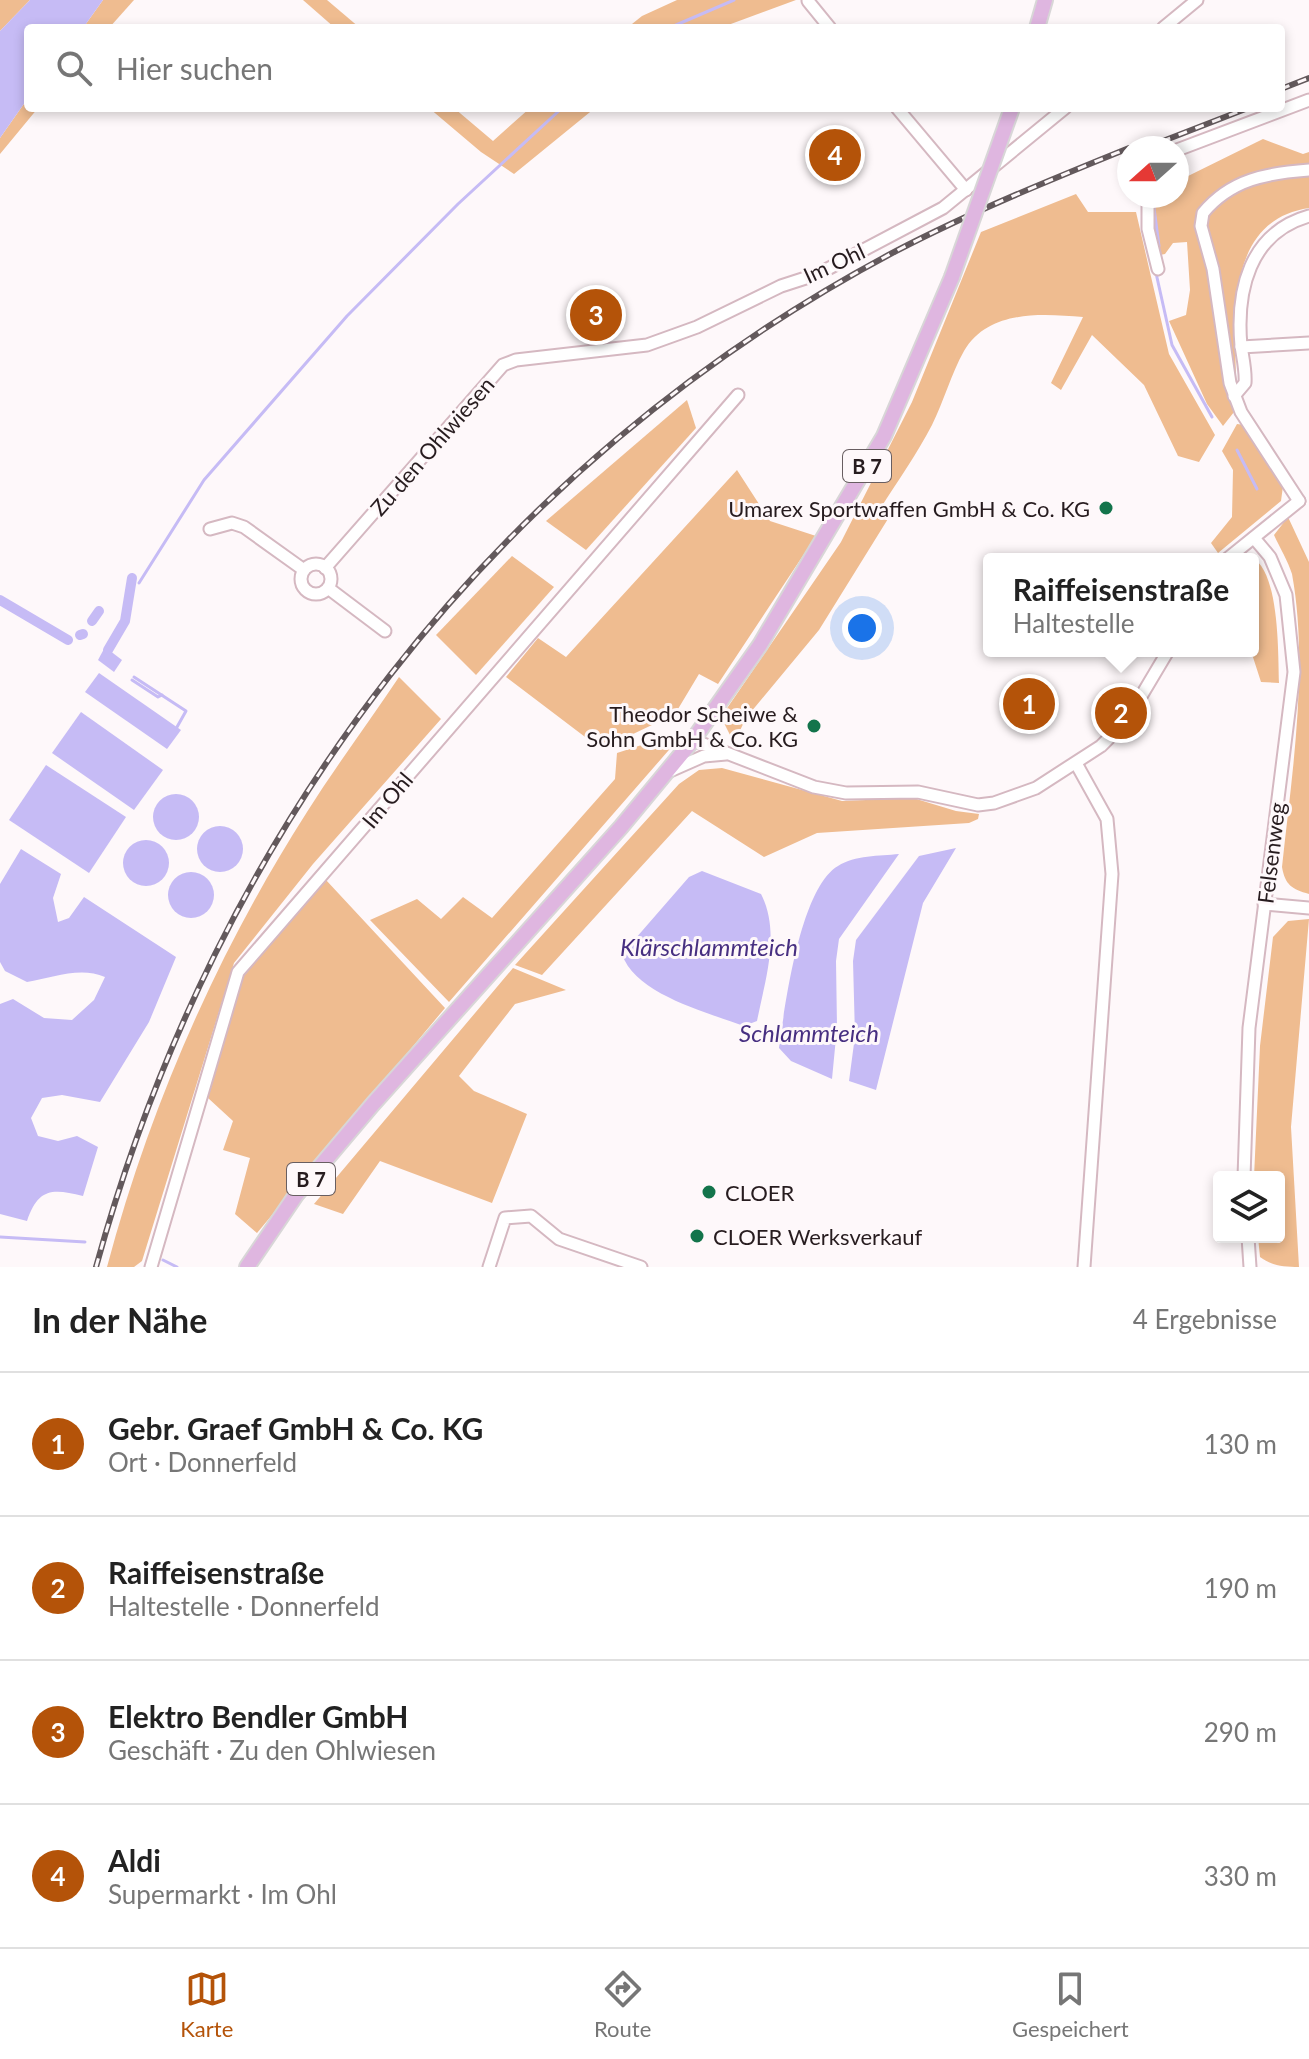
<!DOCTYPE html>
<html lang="de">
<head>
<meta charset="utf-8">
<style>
  :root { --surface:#fff; --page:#f6f6f6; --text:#222; --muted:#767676; --line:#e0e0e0; --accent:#b45309 }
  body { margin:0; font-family:Lato,sans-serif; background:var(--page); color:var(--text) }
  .controls { position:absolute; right:24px; bottom:24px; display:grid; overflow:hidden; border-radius:8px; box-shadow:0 4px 12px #0003 }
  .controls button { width:72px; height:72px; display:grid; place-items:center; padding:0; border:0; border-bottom:2px solid var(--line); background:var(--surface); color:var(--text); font:40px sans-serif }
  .compass { position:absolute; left:1117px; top:136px; width:72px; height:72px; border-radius:50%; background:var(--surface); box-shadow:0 4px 12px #0003; rotate:249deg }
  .you { position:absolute; left:862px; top:628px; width:28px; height:28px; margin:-20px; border:6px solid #fff; border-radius:50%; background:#1a73e8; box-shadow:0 0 0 12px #1a73e833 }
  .badge { display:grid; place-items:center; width:52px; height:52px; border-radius:50%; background:var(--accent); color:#fff; font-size:26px; font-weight:700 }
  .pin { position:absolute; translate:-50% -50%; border:4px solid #fff; box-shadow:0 2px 8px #0006 }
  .popup { position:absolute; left:983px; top:553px; width:276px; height:104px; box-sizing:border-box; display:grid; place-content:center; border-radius:8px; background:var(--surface); filter:drop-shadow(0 2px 6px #0005); font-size:26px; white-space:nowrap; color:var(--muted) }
  .popup b { font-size:30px; color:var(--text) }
  .popup::after { content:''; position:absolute; left:50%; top:100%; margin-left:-16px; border:16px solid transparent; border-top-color:var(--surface) }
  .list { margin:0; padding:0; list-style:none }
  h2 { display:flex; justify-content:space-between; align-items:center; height:104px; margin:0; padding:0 32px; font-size:34px }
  h2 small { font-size:26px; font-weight:400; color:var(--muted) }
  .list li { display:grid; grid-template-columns:52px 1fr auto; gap:24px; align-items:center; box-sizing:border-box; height:144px; padding:0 32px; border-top:2px solid var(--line) }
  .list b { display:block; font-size:30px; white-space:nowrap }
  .list p { margin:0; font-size:26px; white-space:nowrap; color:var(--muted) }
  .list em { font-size:26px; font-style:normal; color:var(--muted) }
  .icon { flex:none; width:44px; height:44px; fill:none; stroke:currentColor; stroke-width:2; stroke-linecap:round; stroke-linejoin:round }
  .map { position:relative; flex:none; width:1309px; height:1267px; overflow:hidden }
  .search { position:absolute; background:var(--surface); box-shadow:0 4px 12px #0003; left:24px; right:24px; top:24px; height:88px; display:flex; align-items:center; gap:20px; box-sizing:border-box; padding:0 28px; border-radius:8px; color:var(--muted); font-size:30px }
  .sheet { height:680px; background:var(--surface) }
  nav { display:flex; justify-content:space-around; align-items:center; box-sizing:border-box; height:112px; border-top:2px solid var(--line); background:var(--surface); font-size:22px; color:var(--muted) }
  nav a { display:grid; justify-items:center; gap:4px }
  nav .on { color:var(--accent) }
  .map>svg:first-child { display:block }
  .green { fill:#efbc90 }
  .water { fill:#c6bbf5 }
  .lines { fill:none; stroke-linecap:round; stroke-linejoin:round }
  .stream { stroke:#c6bbf5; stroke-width:3 }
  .canal { stroke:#c6bbf5; stroke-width:10 }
  .minor-casing { stroke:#d5b8c1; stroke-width:15 }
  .major-casing { stroke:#d8d6d7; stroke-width:18 }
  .minor { stroke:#fff; stroke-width:11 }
  .major { stroke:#dfb6e0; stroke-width:14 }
  .rail-casing { stroke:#63595c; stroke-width:6 }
  .rail { stroke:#fef8fa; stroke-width:3; stroke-dasharray:9; stroke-linecap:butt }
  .major-bridge-casing { stroke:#d8d6d7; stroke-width:18; stroke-linecap:butt }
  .major-bridge { stroke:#dfb6e0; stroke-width:14 }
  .poi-dot { fill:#13744b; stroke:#fef8fa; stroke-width:3 }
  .labels { text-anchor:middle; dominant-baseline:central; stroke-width:6; stroke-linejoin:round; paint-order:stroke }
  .shield { fill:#fef8fa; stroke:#685e61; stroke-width:2 }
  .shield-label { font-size:20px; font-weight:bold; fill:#271c1f }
  .street-label { font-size:22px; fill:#271c1f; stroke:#fef8fa }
  .poi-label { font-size:22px; fill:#271c1f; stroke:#fef8fa; text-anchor:end }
  .water-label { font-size:24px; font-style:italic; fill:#472f81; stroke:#fef8fa }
</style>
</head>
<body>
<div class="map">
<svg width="1309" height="1267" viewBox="0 0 1309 1267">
  <rect width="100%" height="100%" fill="#fef8fa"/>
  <!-- green -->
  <g class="green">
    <path d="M0,0h30l-30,31z"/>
    <path d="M103,0h31l-25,28h-26z"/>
    <path d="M303,0h24l33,28h-25z"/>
    <path d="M677,0h119l-76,28h-93l15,-12z"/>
    <path d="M28,98v10h10l-38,46v-16z"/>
    <path d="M429,108h25l39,33 37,-33h65l-81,66 -33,-22z"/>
    <path d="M1263,139l40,15 6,-2v56c-81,12 -75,104 -73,167 1,13 -4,25 -2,37l-11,14 -16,-22 -38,-83 17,-6 4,-25 -3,-48 -14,1 -8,11 -5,1 -5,-9 -4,-50h26v-19l5,2z"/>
    <path d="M1076,194l12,18h48l33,142 46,81 -16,27 -21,-6 -34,-71 -52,-50 -31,55 -10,-7 32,-66c-41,-3 -94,-8 -119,34 -13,23 -20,50 -32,74 -15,29 -35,57 -52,84l11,5 -72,116 -73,88 -12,25 -13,-26 120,-175 71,-140 69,-170z"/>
    <path d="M687,400l9,28 -110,122 -40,-29z"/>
    <path d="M1237,424l8,1 38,61 -2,15 -63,52 -7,-10 21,-26 1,-47 -11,-19z"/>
    <path d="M737,470l33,51 46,15 -98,148 -19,-10 -24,40 -65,31 -13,1 -91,-69 32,-39 28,19z"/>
    <path d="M1288,517l21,45v332c-17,-5 -24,-9 -27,-27 10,-94 27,-200 10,-293 -4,-13 -12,-26 -18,-39z"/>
    <path d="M512,556l42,31 -78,88 -40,-40z"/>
    <path d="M1251,557c29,13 27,98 28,126l-18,-1 -10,-31 2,-92h-6z"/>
    <path d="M399,677l42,42 -128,145 -79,99 -92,298 -8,6h-27c43,-161 110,-314 200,-455 29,-46 62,-90 92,-135z"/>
    <path d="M654,741l21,2 -226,259 -79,-82 47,-21 24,20 22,-22 29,21 123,-139 2,-26z"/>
    <path d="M722,768l120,33 71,-3 43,13 23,3 -1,5 -9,4 -152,10 -53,24 -72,-46 -150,164 -27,-10 164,-181 20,-14z"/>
    <path d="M326,880l119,128 -188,225 -22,-19 15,-56 -27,-8 10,-29 -25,-23 36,-123z"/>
    <path d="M1309,919l-18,208 8,140c-15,0 -27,-1 -39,-10l-2,-20h21v-60h-25l6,-131 13,-109 15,-16z"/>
    <path d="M513,968l53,22 -51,14 -56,72 15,15 53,23 -35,89 -112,-42 -37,53 -29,-10z"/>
  </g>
  <!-- water -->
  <g class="water">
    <path d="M30,0h73l-20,28h-55v70l-28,40v-107z"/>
    <path d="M105,647l17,13 -8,12 -16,-12z"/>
    <path d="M99,673l82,57 -14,19 -82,-57z"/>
    <path d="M81,712l82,58 -29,40 -82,-57z"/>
    <path d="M46,765l80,52 -37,56 -80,-53z"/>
    <circle cx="176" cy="817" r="23"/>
    <circle cx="220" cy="849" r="23"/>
    <circle cx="146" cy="863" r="23"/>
    <path d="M956,848l-33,55 -47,187 -27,-9 6,-45 -2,-75 3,-21 63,-84z"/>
    <path d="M21,849l40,25 -8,24 5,24 11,-4 15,-21 92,60 -27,65 -49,80 -38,-7 -20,3 -11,20 7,18 20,5 19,-5 21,11 -15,49c-32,-8 -45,-7 -56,25l-27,-7v-210l13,-5 31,19 28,2 22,-20 11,-23c-25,-11 -53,1 -78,5l-22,-11 -5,-9v-78z"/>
    <path d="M899,854l-60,85 -3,22 1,66 -5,52 -41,-18 -12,-13c6,-42 21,-160 59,-182 17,-11 41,-10 61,-12z"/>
    <path d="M702,871l59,23c20,39 4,86 -4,127l-13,5c-38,-14 -109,-32 -122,-72l67,-77z"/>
    <circle cx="191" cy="895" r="23"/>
  </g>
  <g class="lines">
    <!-- stream -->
    <g class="stream">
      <path d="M669,28l65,-28"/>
      <path d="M1154,208l5,38 -3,4"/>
      <path d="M1156,273l16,72 40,72"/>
      <path d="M1237,450l20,39"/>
      <path d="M139,583l65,-103 143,-164 111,-112 104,-96"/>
      <path d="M134,677l52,34 -9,16"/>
      <path d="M132,680l26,17 4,-2"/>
      <path d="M0,1237l85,5"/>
      <path d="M163,1260l14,7"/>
    </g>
    <!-- canal -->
    <g class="canal">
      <path d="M0,600l68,40"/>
      <path d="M92,621l7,-10"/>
      <path d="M80,635l3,-1"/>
      <path d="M108,650l17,-29 7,-43"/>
    </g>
    <!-- minor casing -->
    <g class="minor-casing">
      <g id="minor">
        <path d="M808,1l22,27"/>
        <path d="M1163,28l34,-28"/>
        <path d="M897,108l69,82"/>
        <path d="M1177,150l132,-50"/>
        <path d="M1148,196v33l10,40"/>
        <path d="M1241,347l68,-4"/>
        <path d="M1234,396l11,-13c1,-12 -2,-24 -4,-37 -5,-55 8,-113 68,-130"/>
        <path d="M1299,501l-58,-89 -11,-29 -17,-114 -12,-43 2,-13c28,-34 65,-40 106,-43"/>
        <path d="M210,529l22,-6 12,4 60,43"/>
        <path d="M1227,559l72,-58"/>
        <circle cx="316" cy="579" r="15"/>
        <path d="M325,568l178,-203 13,-5 131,-15 50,-18 84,-41 37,-12 125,-66 122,-100"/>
        <path d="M328,588l57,43"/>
        <path d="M693,740l121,47 32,6 72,-1 60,13 16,-2 42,-15 65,-42 26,-26 41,-69"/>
        <path d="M1077,765l30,54 5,55 -28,393"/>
        <path d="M670,771l34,-15 22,-2"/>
        <path d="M1264,904l45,4"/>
        <path d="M1244,1177l5,-149 45,-356 -8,-77 -16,-38 -16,-19"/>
        <path d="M1248,1237l2,30"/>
        <path d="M151,1267l87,-295 500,-577"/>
        <path d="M489,1267l16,-49 26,-2 28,23 82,28"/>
      </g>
    </g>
    <!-- major casing -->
    <g class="major-casing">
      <g id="major">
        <path d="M1037,28l8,-28"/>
        <path d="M247,1267l49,-72 77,-91 248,-277 72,-87 67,-95 124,-209 68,-159"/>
      </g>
    </g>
    <!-- minor -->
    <use href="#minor" class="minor"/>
    <!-- major -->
    <use href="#major" class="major"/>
    <!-- rail casing -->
    <g class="rail-casing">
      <g id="rail">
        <path d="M1281,89l28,-11"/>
        <path d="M1145,148l103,-40"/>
        <path d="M96,1267c120,-436 397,-803 800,-1016 75,-39 154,-71 233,-103"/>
      </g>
    </g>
    <!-- rail -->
    <use href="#rail" class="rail"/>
    <!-- major-bridge casing -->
    <g class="major-bridge-casing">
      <path id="major-bridge" d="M952,277l60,-169"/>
    </g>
    <!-- major-bridge -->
    <use href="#major-bridge" class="major-bridge"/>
  </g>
  <!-- markers -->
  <g class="poi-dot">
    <circle cx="1106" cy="508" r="8"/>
    <circle cx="814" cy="726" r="8"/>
    <circle cx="709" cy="1192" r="8"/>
    <circle cx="697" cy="1236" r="8"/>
  </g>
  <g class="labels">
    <!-- shield labels -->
    <g class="shield">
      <rect x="843" y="450" width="48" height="32" rx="6"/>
      <rect x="287" y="1163" width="48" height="32" rx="6"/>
    </g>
    <g class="shield-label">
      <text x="867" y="466">B 7</text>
      <text x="311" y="1179">B 7</text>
    </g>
    <!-- street labels -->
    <g class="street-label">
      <text transform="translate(834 263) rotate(-25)">Im Ohl</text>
      <text transform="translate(432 446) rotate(-49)">Zu den Ohlwiesen</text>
      <text transform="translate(387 800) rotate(-50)">Im Ohl</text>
      <text transform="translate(1271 853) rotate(-83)">Felsenweg</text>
    </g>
    <!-- poi labels -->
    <g class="poi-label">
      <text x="1090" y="508">Umarex Sportwaffen GmbH &amp; Co. KG</text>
      <text x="798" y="713">Theodor Scheiwe &amp;<tspan x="798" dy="25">Sohn GmbH &amp; Co. KG</tspan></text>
      <text x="725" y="1192" text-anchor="start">CLOER</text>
      <text x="713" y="1236" text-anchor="start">CLOER Werksverkauf</text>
    </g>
    <!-- water labels -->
    <g class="water-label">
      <text x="709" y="946">Klärschlammteich</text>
      <text x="809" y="1032">Schlammteich</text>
    </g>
  </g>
</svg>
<div class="controls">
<button><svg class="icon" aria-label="layers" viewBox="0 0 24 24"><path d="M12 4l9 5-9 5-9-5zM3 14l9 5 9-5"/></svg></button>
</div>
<svg class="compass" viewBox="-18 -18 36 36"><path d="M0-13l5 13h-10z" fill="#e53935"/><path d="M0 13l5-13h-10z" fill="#767676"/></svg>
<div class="you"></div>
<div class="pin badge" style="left:1029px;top:704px">1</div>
<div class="pin badge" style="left:1121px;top:713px">2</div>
<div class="popup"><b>Raiffeisenstraße</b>Haltestelle</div>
<div class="pin badge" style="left:596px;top:315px">3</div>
<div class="pin badge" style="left:835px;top:155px">4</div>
<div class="search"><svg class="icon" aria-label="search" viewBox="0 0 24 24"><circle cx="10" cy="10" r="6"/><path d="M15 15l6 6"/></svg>Hier suchen</div>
</div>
<section class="sheet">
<h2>In der Nähe<small>4 Ergebnisse</small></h2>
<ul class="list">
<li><span class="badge">1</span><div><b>Gebr. Graef GmbH &amp; Co. KG</b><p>Ort · Donnerfeld</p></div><em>130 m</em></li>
<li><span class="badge">2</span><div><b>Raiffeisenstraße</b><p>Haltestelle · Donnerfeld</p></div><em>190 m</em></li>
<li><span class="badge">3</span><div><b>Elektro Bendler GmbH</b><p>Geschäft · Zu den Ohlwiesen</p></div><em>290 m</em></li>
<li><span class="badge">4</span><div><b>Aldi</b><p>Supermarkt · Im Ohl</p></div><em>330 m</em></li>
</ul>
</section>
<nav>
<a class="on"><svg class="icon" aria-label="map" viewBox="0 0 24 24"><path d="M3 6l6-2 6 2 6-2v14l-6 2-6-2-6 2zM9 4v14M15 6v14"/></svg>Karte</a>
<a><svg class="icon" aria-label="directions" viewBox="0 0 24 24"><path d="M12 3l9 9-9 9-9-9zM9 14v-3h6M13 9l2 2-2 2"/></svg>Route</a>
<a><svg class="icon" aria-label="saved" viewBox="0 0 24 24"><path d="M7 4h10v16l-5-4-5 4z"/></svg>Gespeichert</a>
</nav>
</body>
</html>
